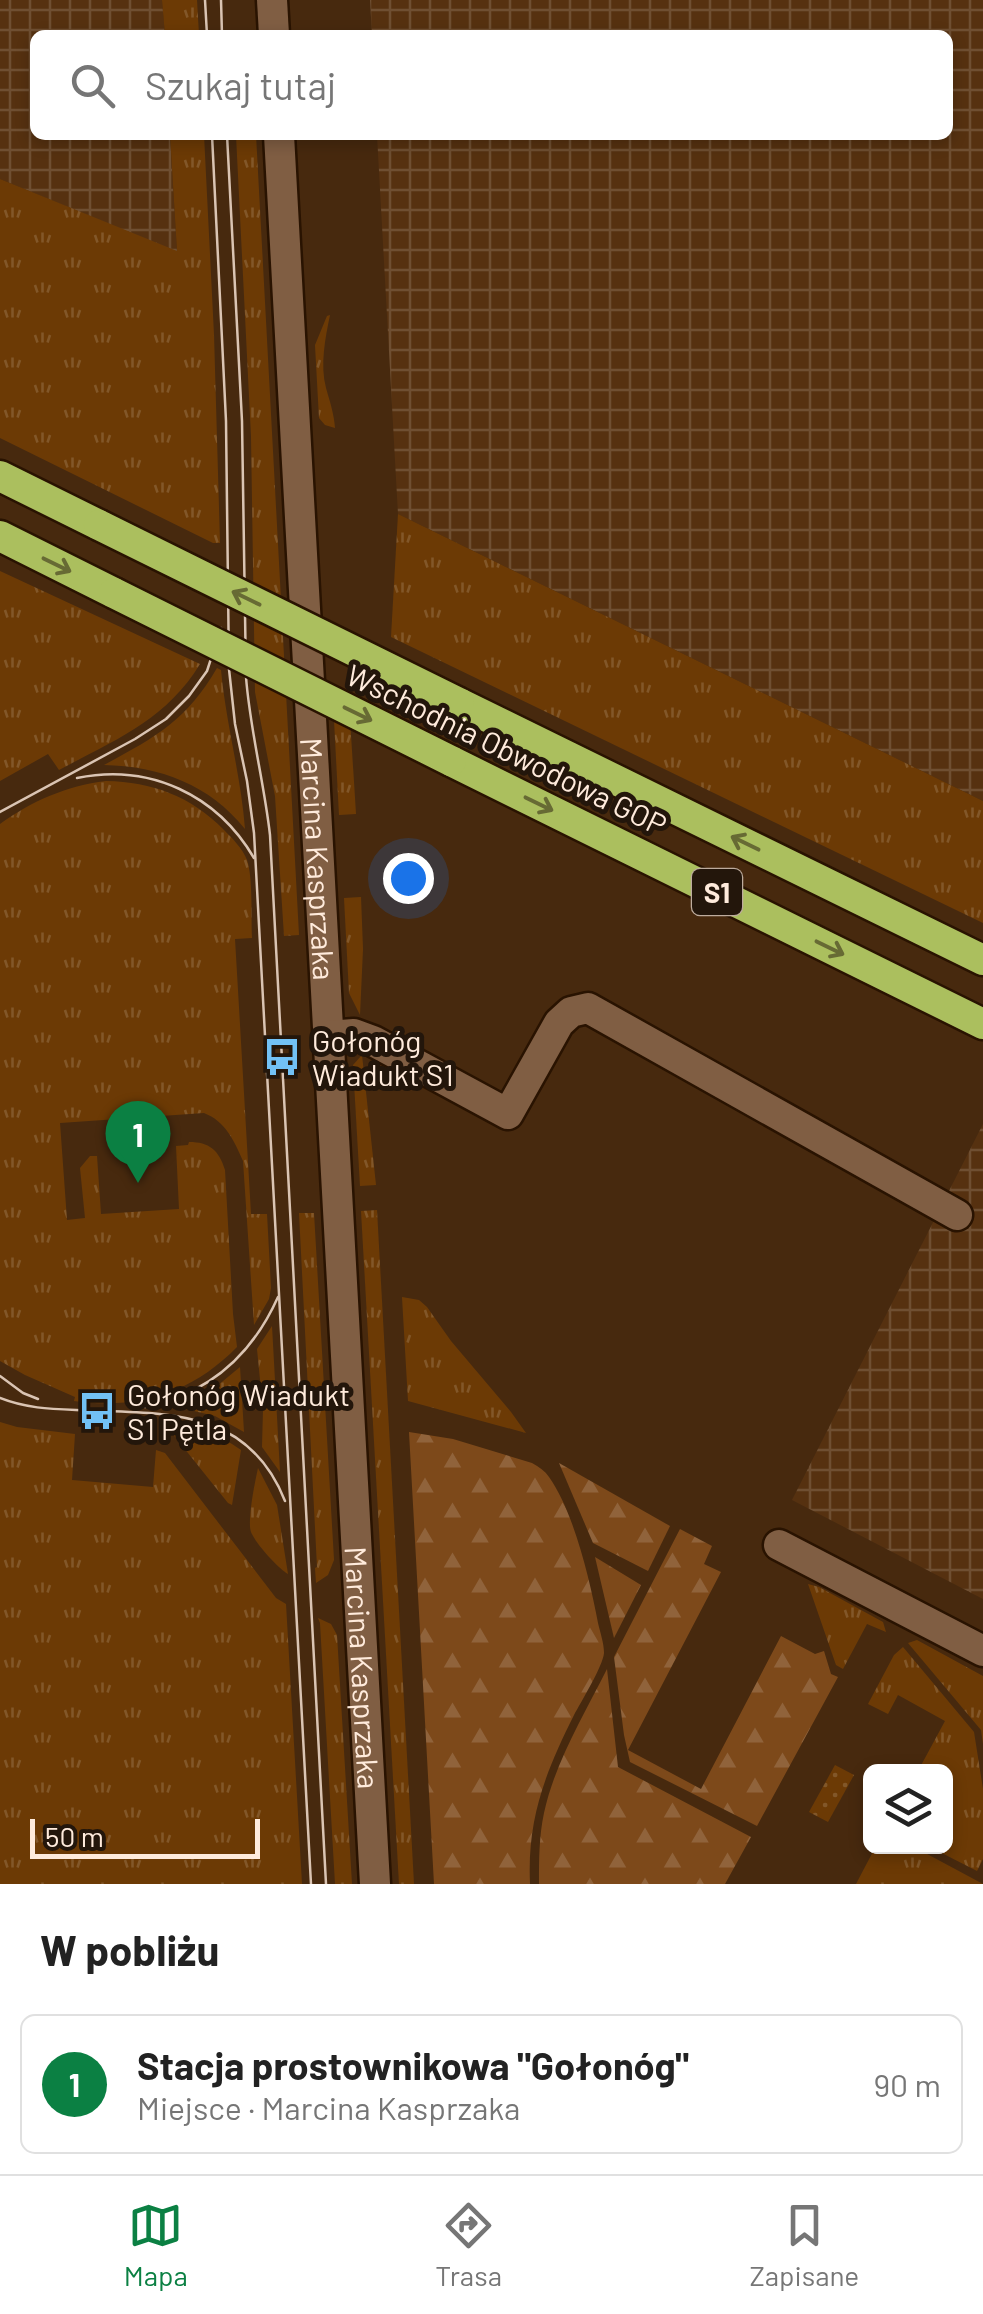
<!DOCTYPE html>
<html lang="pl">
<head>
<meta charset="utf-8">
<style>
  :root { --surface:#fff; --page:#f6f6f6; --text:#222; --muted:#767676; --line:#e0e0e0; --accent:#0b8043 }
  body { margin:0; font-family:Barlow,sans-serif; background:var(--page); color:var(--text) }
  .controls { position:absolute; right:30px; bottom:30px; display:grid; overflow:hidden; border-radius:15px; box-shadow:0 5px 15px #0003 }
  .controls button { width:90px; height:90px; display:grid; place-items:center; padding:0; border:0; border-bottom:2px solid var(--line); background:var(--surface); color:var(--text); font:50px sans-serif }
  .scale { position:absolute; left:30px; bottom:25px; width:230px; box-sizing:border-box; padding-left:10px; border:5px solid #ffebdc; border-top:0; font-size:28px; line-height:35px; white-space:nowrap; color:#ffebdc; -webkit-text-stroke:8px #23160b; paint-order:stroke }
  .you { position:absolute; left:408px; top:878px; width:35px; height:35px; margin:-25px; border:8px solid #fff; border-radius:50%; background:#1a73e8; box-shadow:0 0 0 15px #1a73e833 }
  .badge { display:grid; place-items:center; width:65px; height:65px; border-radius:50%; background:var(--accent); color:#fff; font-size:32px; font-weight:700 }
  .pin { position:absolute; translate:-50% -82px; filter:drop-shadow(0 2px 5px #0008) }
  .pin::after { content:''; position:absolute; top:52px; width:35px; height:30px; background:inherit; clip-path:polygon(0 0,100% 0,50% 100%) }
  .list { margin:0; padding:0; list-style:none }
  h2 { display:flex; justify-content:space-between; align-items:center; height:130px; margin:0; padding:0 40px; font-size:42px }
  h2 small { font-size:32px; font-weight:400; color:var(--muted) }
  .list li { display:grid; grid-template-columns:65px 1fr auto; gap:30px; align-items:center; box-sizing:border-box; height:140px; margin:0 20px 20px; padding:0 20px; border:2px solid var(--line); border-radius:15px }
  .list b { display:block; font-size:38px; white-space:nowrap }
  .list p { margin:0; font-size:32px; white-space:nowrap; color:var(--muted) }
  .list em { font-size:32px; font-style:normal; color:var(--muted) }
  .icon { flex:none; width:55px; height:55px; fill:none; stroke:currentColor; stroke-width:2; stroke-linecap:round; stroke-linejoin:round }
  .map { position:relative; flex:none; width:983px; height:1884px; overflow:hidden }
  .search { position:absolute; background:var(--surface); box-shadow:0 5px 15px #0003; left:30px; right:30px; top:30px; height:110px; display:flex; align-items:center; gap:25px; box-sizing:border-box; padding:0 35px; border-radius:15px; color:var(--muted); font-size:38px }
  .sheet { height:290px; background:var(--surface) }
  nav { display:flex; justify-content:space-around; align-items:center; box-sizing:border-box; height:140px; border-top:2px solid var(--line); background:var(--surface); font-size:28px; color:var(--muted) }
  nav a { display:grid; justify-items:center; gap:5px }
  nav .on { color:var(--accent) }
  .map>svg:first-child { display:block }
  .industrial { fill:url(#industrial-grid) }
  .grass { fill:url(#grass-tufts) }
  .forest { fill:url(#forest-firs) }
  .garden { fill:url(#garden-dots) }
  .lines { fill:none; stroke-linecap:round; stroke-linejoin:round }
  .minor-casing { stroke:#291301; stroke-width:35 }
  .highway-casing { stroke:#291301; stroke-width:35 }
  .minor { stroke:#805e43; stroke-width:30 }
  .highway { stroke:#abbf5e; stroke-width:30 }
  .tram { stroke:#dac4b3; stroke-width:2.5 }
  .highway-bridge-casing { stroke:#291301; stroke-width:35; stroke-linecap:butt }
  .highway-bridge { stroke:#abbf5e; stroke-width:30 }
  .oneway { stroke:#676a34 }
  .labels { text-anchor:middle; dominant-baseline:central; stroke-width:10; stroke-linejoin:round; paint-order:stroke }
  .shield { fill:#23160b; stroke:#bdab9d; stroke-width:2.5 }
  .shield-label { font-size:28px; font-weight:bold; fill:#ffebdc }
  .street-label { font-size:30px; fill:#ffebdc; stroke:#23160b }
  .poi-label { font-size:30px; fill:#ffebdc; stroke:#23160b; text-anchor:start }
</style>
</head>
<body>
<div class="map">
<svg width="983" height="1884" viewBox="0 0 983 1884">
  <defs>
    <pattern id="industrial-grid" width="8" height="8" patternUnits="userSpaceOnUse" patternTransform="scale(2.5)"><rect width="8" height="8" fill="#563110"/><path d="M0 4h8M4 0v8" fill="none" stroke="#6f4f32"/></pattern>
    <pattern id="grass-tufts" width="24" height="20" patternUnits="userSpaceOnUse" patternTransform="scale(2.5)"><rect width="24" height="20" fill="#6c3a05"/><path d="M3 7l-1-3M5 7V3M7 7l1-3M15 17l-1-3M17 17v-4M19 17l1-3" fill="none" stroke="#825729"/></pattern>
    <pattern id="forest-firs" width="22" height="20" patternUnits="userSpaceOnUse" patternTransform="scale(2.5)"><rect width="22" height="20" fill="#7d491a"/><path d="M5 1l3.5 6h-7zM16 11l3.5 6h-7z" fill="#90633b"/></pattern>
    <pattern id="garden-dots" width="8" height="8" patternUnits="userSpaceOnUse" patternTransform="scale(2.5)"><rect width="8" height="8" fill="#6c3a05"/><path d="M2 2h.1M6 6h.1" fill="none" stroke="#825729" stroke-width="1.8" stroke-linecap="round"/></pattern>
  </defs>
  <rect width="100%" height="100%" fill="#47290e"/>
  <!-- industrial -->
  <g class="industrial">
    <path d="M0,0h162l3,35h-130v100h135l7,117 -177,-73z"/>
    <path d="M370,0h613v801l-585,-287 -21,-379h571v-100h-576z"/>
    <path d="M983,1124v475l-191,-99z"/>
  </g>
  <!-- grass -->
  <g class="grass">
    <path d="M162,0h35l2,35h-34z"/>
    <path d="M170,135h34l10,200 6,208h-7l-213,-105v-259l177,72z"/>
    <path d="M236,135h20l43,800 -15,1 -9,-140 -20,-104 -4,-256z"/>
    <path d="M330,315c-5,24 -10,50 -4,73 4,14 8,26 9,40l-10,-3 -6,-7 -4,-73 12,-29z"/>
    <path d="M398,514l585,287v122l-592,-286z"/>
    <path d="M0,571l200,93c-34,56 -85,76 -141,106l-11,-16 -48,27z"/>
    <path d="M217,668l4,2c5,54 20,106 24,159 -35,-44 -85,-63 -141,-64 52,-28 83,-45 113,-97z"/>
    <path d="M350,719l6,95 -17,1 -5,-95z"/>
    <path d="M106,781c46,1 85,15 118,49 8,8 19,19 23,30 6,18 4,57 5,78l-17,1 16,275h16l4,74 -2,11 -15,26 -11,-164c-9,-21 -18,-40 -39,-48l-144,10 7,97 18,-2 -5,-50 10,-12h7l4,58 78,-5 -3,-63 12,-1 1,-3c20,0 30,8 36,28l8,144 4,33c-45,46 -99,63 -163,54l1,-4 -50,-22 -25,-14v-537c32,-23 66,-38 106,-43z"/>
    <path d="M361,897l2,52 -3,66 -11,-22 -5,-95z"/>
    <path d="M362,1055l14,130 -16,1 -7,-121z"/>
    <path d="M377,1210l37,674h-15l-38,-673z"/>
    <path d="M299,1213h15l20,347 -6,15 -12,8 -1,-15 2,-1z"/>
    <path d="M402,1297l17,3 8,7 24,34 60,71 15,21 -118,-32z"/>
    <path d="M272,1326l8,146 -18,-25 1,-37 -6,-61z"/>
    <path d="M240,1367l4,65 -29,-16 -38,-9 34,-16z"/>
    <path d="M0,1422l17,5 58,7 -3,46 81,7 3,-37 9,3 111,145 10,6 16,280h-302z"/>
    <path d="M164,1423c29,2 53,10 77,27l-9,55 -4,-2z"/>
    <path d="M258,1468l19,37 11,69c-10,-6 -32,-30 -37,-42 -4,-12 4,-50 7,-64z"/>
    <path d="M808,1584l11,3 64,35 3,10 -19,-8 -24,45 -7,-4z"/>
    <path d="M318,1618l13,6 6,11 15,249h-17l-15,-261z"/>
    <path d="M917,1640l66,36v68l-2,-14 -73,-87z"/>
    <path d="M903,1647l71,85 9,57v70l-6,12 -47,-24 16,-1v-74l-28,-1 27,-50 -47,-26 -10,19 -20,-10 26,-49z"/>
    <path d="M876,1846l9,1 15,7 5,-7h9l69,37h-127z"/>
  </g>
  <!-- forest -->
  <g class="forest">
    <path d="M409,1432l44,7 79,24c7,4 13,8 17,14 25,35 41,104 49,146 2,9 6,20 6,30 -1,13 -23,49 -30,62 -29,58 -47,104 -44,169h-96z"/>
    <path d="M559,1463l111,63 -22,45 -55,-28z"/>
    <path d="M680,1529l32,17 -8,18 17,8 -93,178 73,39 80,-153 34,18 9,-3 7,23 7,3 -81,149 -127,-64 -6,-27 -10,-78z"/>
    <path d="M595,1557l46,28 -27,53z"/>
    <path d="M607,1669l11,98 133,70 -26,47h-186c0,-24 0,-48 5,-71 11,-51 40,-98 63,-144z"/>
  </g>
  <!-- garden -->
  <path class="garden" d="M835,1765l19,10 -26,47 -19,-10z"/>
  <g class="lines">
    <!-- minor casing -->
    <g class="minor-casing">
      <g id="minor">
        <path d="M272,0l2,35"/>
        <path id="s1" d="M279,135l96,1749"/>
        <path d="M328,1036l26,-2 19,7 135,73 51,-91 12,-11 17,-4 369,207"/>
        <path d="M779,1545l204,106"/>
      </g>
    </g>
    <!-- highway casing -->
    <g class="highway-casing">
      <g id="highway">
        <path d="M0,476l99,49"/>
        <path d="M0,536l114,57"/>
        <path d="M459,703l524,257"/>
        <path d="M451,761l532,263"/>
      </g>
    </g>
    <!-- minor -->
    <use href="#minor" class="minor"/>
    <!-- highway -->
    <use href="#highway" class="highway"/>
    <!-- tram -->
    <g class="tram">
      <path d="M205,0l2,35"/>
      <path d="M221,0l1,35"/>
      <path d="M212,135l14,286 3,248 6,55 12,57 7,52 57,1051"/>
      <path d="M227,135l15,286 4,256c4,53 18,105 24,158l56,1049"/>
      <path d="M77,778c73,-15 140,17 177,80"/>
      <path d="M0,812l135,-73 31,-20 23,-23 18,-25 14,-43"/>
      <path d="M0,1376l23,17 15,6"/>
      <path d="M0,1398c25,10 49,11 76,12 86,4 171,-5 209,91"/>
      <path d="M145,1407c63,-13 107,-52 133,-110"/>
    </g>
    <!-- highway-bridge casing -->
    <g class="highway-bridge-casing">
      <g id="highway-bridge">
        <path d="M99,525l360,178"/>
        <path d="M114,593l337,168"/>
      </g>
    </g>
    <!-- highway-bridge -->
    <use href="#highway-bridge" class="highway-bridge"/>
  </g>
  <!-- one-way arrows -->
  <defs><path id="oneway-shaft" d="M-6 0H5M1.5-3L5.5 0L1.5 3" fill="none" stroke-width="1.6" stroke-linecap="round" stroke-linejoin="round" transform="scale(2.5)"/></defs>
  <g class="oneway">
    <use href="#oneway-shaft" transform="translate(57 565) rotate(26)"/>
    <use href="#oneway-shaft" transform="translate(246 598) rotate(-154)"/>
    <use href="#oneway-shaft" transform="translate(358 714) rotate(26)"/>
    <use href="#oneway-shaft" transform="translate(539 804) rotate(26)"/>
    <use href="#oneway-shaft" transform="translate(745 843) rotate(-154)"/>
    <use href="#oneway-shaft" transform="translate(830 948) rotate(26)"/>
  </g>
  <!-- icons -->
  <defs>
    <g id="bus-bare" transform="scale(3)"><path d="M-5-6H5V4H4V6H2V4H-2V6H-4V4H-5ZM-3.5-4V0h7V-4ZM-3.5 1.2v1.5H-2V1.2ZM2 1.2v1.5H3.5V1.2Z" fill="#72c1f5" stroke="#23160b" stroke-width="2.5" paint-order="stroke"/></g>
  </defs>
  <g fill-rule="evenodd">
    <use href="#bus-bare" x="282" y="1057"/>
    <use href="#bus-bare" x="97" y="1411"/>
  </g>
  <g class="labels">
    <!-- shield labels -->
    <rect class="shield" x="692" y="869" width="50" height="46" rx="8"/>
    <g class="shield-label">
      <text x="717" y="892">S1</text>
    </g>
    <!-- street labels -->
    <g class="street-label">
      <text transform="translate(507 749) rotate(26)">Wschodnia Obwodowa GOP</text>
      <text stroke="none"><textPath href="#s1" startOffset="725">Marcina Kasprzaka</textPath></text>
      <text stroke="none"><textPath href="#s1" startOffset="1535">Marcina Kasprzaka</textPath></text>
    </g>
    <!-- poi labels -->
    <g class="poi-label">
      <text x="312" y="1040">Gołonóg<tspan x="312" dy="34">Wiadukt S1</tspan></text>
      <text x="127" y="1394">Gołonóg Wiadukt<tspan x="127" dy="34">S1 Pętla</tspan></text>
    </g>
  </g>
</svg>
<div class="controls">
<button><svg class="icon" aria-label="layers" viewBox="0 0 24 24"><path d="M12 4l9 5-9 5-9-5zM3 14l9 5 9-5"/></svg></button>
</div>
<div class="scale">50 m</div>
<div class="you"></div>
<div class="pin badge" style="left:138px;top:1183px">1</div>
<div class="search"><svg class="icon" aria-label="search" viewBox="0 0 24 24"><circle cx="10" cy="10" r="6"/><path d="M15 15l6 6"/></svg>Szukaj tutaj</div>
</div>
<section class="sheet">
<h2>W pobliżu<small></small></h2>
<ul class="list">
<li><span class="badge">1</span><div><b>Stacja prostownikowa &quot;Gołonóg&quot;</b><p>Miejsce · Marcina Kasprzaka</p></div><em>90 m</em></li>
</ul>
</section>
<nav>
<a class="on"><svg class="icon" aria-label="map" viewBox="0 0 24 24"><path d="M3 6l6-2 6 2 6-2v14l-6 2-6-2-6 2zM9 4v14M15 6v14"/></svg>Mapa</a>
<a><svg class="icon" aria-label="directions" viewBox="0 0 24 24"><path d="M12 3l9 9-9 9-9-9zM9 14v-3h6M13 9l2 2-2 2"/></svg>Trasa</a>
<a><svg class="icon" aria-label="saved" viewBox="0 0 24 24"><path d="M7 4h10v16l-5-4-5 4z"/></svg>Zapisane</a>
</nav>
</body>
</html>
